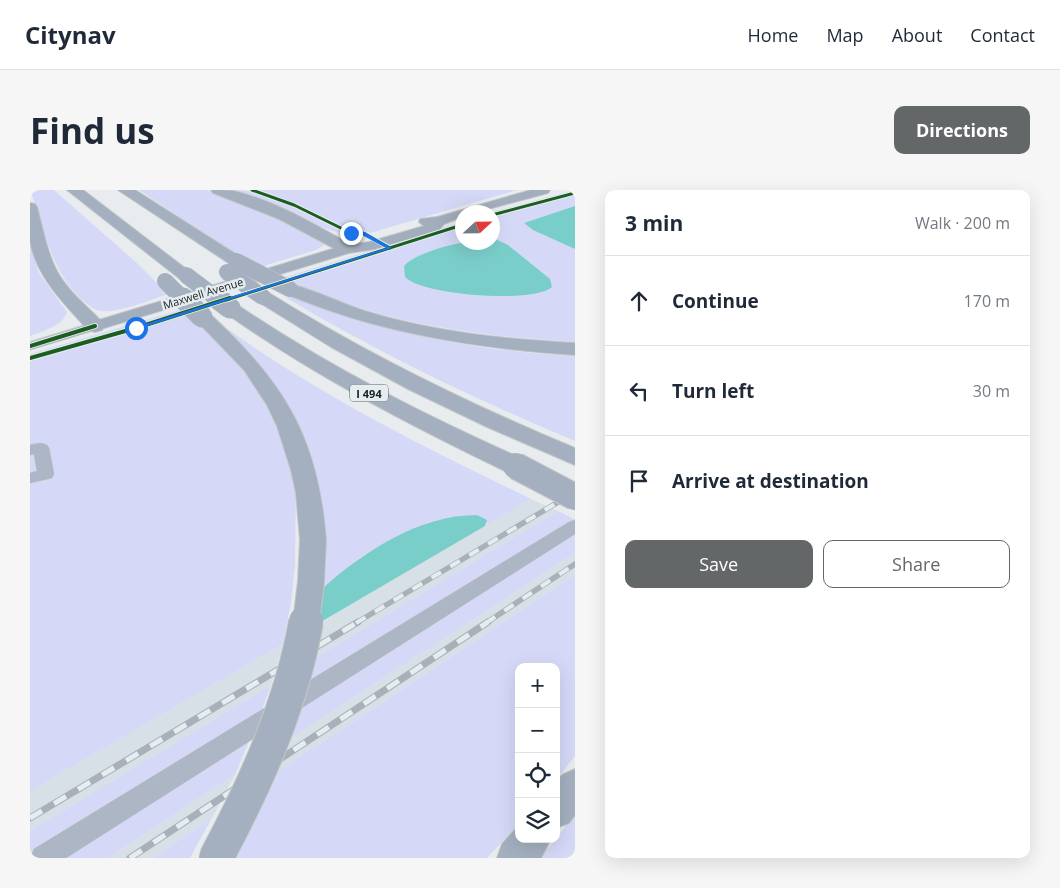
<!DOCTYPE html>
<html lang="en">
<head>
<meta charset="utf-8">
<style>
  :root { --surface:#fff; --page:#f6f6f7; --text:#1f2937; --muted:#747a83; --line:#e0e1e3; --accent:#636768 }
  body { margin:0; font-family:"Open Sans",sans-serif; background:var(--page); color:var(--text) }
  .controls { position:absolute; right:15px; bottom:15px; display:grid; overflow:hidden; border-radius:10px; box-shadow:0 5px 20px #0002 }
  .controls button { width:45px; height:45px; display:grid; place-items:center; padding:0; border:0; border-bottom:1px solid var(--line); background:var(--surface); color:var(--text); font:25px sans-serif }
  .compass { position:absolute; left:425px; top:15px; width:45px; height:45px; border-radius:50%; background:var(--surface); box-shadow:0 5px 20px #0002; rotate:68deg }
  .stop { position:absolute; width:15px; height:15px; margin:-11px; border:4px solid #1a73e8; border-radius:50%; background:#fff }
  .stop.end { background:#1a73e8; border-color:#fff; box-shadow:0 1px 5px #0008 }
  .list { margin:0; padding:0; list-style:none }
  h2 { display:flex; justify-content:space-between; align-items:center; height:65px; margin:0; padding:0 20px; font-size:21px }
  h2 small { font-size:16px; font-weight:400; color:var(--muted) }
  .list li { display:grid; grid-template-columns:32px 1fr auto; gap:15px; align-items:center; box-sizing:border-box; height:90px; padding:0 20px; border-top:1px solid var(--line) }
  .list b { display:block; font-size:19px; white-space:nowrap }
  .list em { font-size:16px; font-style:normal; color:var(--muted) }
  .actions { display:flex; gap:10px; padding:15px 20px }
  .actions a { flex:1; padding:11px 0; border:1px solid var(--accent); border-radius:10px; text-align:center; font-size:18px; color:var(--accent) }
  .actions .main { background:var(--accent); color:#fff }
  .icon { flex:none; width:28px; height:28px; fill:none; stroke:currentColor; stroke-width:2; stroke-linecap:round; stroke-linejoin:round }
  .map { position:relative; flex:none; width:545px; height:668px; overflow:hidden; border-radius:10px }
  header { display:flex; align-items:center; gap:30px; box-sizing:border-box; height:70px; padding:0 25px; background:var(--surface); border-bottom:1px solid var(--line) }
  header strong { font-size:24px }
  nav { display:flex; gap:28px; margin-inline-start:auto; font-size:18px }
  .intro { display:flex; align-items:center; justify-content:space-between; box-sizing:border-box; height:120px; padding:0 30px }
  h1 { margin:0; font-size:35px }
  .button { padding:12px 22px; border-radius:10px; background:var(--accent); color:#fff; font-size:18px; font-weight:700 }
  main { display:flex; gap:30px; padding:0 30px }
  aside { flex:1; background:var(--surface); border-radius:10px; box-shadow:0 5px 20px #0002 }
  .map>svg:first-child { display:block }
  .built { fill:#d6e0e6 }
  .green { fill:#d5d9f7 }
  .water { fill:#7aceca }
  .lines { fill:none; stroke-linecap:round; stroke-linejoin:round }
  .minor-casing { stroke:#c4c7c8; stroke-width:1 }
  .major-casing { stroke:#c4c7c8; stroke-width:2 }
  .highway-casing { stroke:#c4c7c8; stroke-width:2 }
  .minor { fill:#acb6c4; fill-rule:evenodd }
  .major { fill:#a2adbd; fill-rule:evenodd }
  .highway { fill:#a4b0bf; fill-rule:evenodd }
  .rail-far1-casing { stroke:#abb0b8; stroke-width:5.5 }
  .rail-casing { stroke:#abb0b8; stroke-width:7 }
  .rail-far1 { stroke:#e5edf1; stroke-width:4; stroke-dasharray:11; stroke-linecap:butt }
  .rail { stroke:#e5edf1; stroke-width:5; stroke-dasharray:14; stroke-linecap:butt }
  .highway-bridge-far3-casing { stroke:#c4c7c8; stroke-width:17; stroke-linecap:butt }
  .highway-bridge-far2-casing { stroke:#c4c7c8; stroke-width:22; stroke-linecap:butt }
  .highway-bridge-far1-casing { stroke:#c4c7c8; stroke-width:28; stroke-linecap:butt }
  .highway-bridge-casing { stroke:#c4c7c8; stroke-width:36; stroke-linecap:butt }
  .highway-bridge-far3 { stroke:#a4b0bf; stroke-width:16 }
  .highway-bridge-far2 { stroke:#a4b0bf; stroke-width:21 }
  .highway-bridge-far1 { stroke:#a4b0bf; stroke-width:26 }
  .highway-bridge { stroke:#a4b0bf; stroke-width:34 }
  .cycleway-far1-casing { stroke:#e5edf1; stroke-width:5 }
  .cycleway-casing { stroke:#e5edf1; stroke-width:6 }
  .cycleway-far1 { stroke:#1b5e20; stroke-width:3 }
  .cycleway { stroke:#1b5e20; stroke-width:4 }
  .route { fill:#1a73e8 }
  .labels { text-anchor:middle; dominant-baseline:central; stroke-width:5; stroke-linejoin:round; paint-order:stroke }
  .far-street-label { font-size:11px; fill:#1c1f20; stroke:#e5edf1 }
  .shield { fill:#e5edf1; stroke:#585d5f; stroke-width:1 }
  .shield-label { font-size:11px; font-weight:bold; fill:#1c1f20 }
</style>
</head>
<body>
<header>
<strong>Citynav</strong>
<nav><a>Home</a><a>Map</a><a>About</a><a>Contact</a></nav>
</header>
<div class="intro"><h1>Find us</h1><a class="button">Directions</a></div>
<main>
<div class="map">
<svg width="545" height="668" viewBox="0 0 545 668">
  <rect width="100%" height="100%" fill="#e8ecee"/>
  <!-- built -->
  <g class="built">
    <path d="M501,309l27,12 -246,149 7,-37z"/>
    <path d="M545,363v22l-301,199 14,-34z"/>
    <path d="M253,454l-12,41 -241,146v-40z"/>
    <path d="M205,585l-23,43 -59,40h-46z"/>
  </g>
  <!-- green -->
  <g class="green">
    <path d="M0,0h24l85,75 29,29c-18,6 -48,19 -67,17 -7,-1 -13,-6 -19,-11 -32,-30 -37,-72 -52,-110z"/>
    <path d="M109,0h68l44,14 73,38v3l-8,5 -56,17 -33,-18z"/>
    <path d="M200,0c6,0 13,0 20,1 19,5 82,29 96,42 -13,3 -95,-37 -116,-43z"/>
    <path d="M226,0h261l-147,43c-6,-4 -12,1 -19,-2 -32,-13 -61,-30 -95,-41z"/>
    <path d="M545,0v152c-101,-6 -202,-20 -293,-64l180,-56v20h30v-30z"/>
    <path d="M0,55l9,28 28,39c-4,14 -24,19 -37,24z"/>
    <path d="M261,105c90,38 187,56 284,61v85c-100,-42 -197,-88 -290,-144z"/>
    <path d="M153,119l2,2 -155,45v-2z"/>
    <path d="M157,123l41,38 23,27 23,37 22,67 -1,84 -4,37 -8,41 -253,147v-431z"/>
    <path d="M198,139c94,68 200,120 303,170l-46,27 2,-2 -10,-9 -17,1 -75,27 -24,14 -38,31c-1,-32 1,-65 -3,-96 -10,-65 -49,-118 -95,-162z"/>
    <path d="M528,321l16,8 -269,167 7,-26z"/>
    <path d="M545,344v19l-287,187 10,-31z"/>
    <path d="M545,385v181l-19,24v-113h-37v157l-32,34h-252l39,-84z"/>
    <path d="M241,495l-9,25 -232,143v-22z"/>
    <path d="M220,549l-15,36 -128,83h-42z"/>
    <path d="M545,624v44h-36l17,-19z"/>
    <path d="M182,628l-22,40h-37z"/>
  </g>
  <!-- water -->
  <g class="water">
    <path d="M545,16v43l-42,-19 -9,-7z"/>
    <path d="M463,48l15,7 42,34 2,8c-18,17 -131,8 -147,-10l-1,-11c9,-11 43,-21 57,-23 10,-2 22,-1 31,-1z"/>
    <path d="M447,325l10,5 -2,6 -166,97 4,-35c41,-37 97,-73 154,-73z"/>
  </g>
  <g class="lines">
    <!-- minor casing -->
    <g class="minor-casing">
      <g id="minor">
        <path d="M65,132l6,4 -2,3 -69,21v-8z"/>
        <path d="M11,253l6,2 2,3 5,26 -2,4 -22,5v-10l7,-2 -3,-17 -4,1v-10z"/>
        <path d="M545,330v14l-509,324h-36l4,-9 535,-327z"/>
      </g>
    </g>
    <!-- major casing -->
    <g class="major-casing">
      <path id="major" d="M501,0h19l-2,3 -71,19h-15v5l-18,7 -5,6 -64,19 -26,4 -248,76h-12l-2,-3 2,-3 253,-77 27,-4 55,-16 -5,-4 1,-3 17,-2z"/>
    </g>
    <!-- highway casing -->
    <g class="highway-casing">
      <g id="highway">
        <path d="M37,0h16l111,85 -2,4h-12z"/>
        <path d="M88,0h17l107,68 2,3 -2,3h-12z"/>
        <path d="M181,0c7,0 16,0 23,1 42,10 82,34 119,55l2,3 -2,3h-12l-62,-33 -66,-26z"/>
        <path d="M0,13l5,1 2,3c6,22 10,46 21,66 11,19 29,33 44,49l2,4 -2,4 -7,2 -7,-2c-24,-27 -51,-52 -58,-89 0,-12 0,-26 0,-38z"/>
        <path d="M260,94c25,6 50,19 75,27 68,21 139,28 210,32v12c-101,-7 -198,-22 -291,-62l-3,-4 3,-4z"/>
        <path d="M233,102l6,1c98,61 200,111 306,155v17l-88,-38 -79,-38 -77,-42 -74,-46 -3,-4 3,-4z"/>
        <path d="M200,113l6,1c91,62 188,111 289,156l3,6 -3,6 -9,2 -9,-2c-98,-47 -194,-97 -283,-160l-3,-4 3,-4z"/>
        <path d="M172,121l7,2c75,70 109,123 117,227l-4,7 -9,3 -9,-3 -4,-7 -4,-47 -5,-23 -14,-44 -10,-21 -23,-35 -51,-53 2,-4z"/>
        <path d="M545,579v46l-6,8 -13,5v-46l6,-7z"/>
        <path d="M489,635v14h32l-10,19h-44l5,-14z"/>
      </g>
    </g>
    <!-- minor -->
    <use href="#minor" class="minor"/>
    <!-- major -->
    <use href="#major" class="major"/>
    <!-- highway -->
    <use href="#highway" class="highway"/>
    <!-- rail-far1 casing -->
    <g class="rail-far1-casing">
      <g id="rail-far1">
        <path d="M326,433l219,-131"/>
        <path d="M456,433l89,-59"/>
      </g>
    </g>
    <!-- rail casing -->
    <g class="rail-casing">
      <g id="rail">
        <path d="M0,628l328,-196"/>
        <path d="M100,668l358,-236"/>
      </g>
    </g>
    <!-- rail-far1 -->
    <use href="#rail-far1" class="rail-far1"/>
    <!-- rail -->
    <use href="#rail" class="rail"/>
    <!-- highway-bridge-far3 casing -->
    <g class="highway-bridge-far3-casing">
      <g id="highway-bridge-far3">
        <path d="M206,71l54,28"/>
        <path d="M197,82l36,25"/>
        <path d="M156,85l33,25"/>
        <path d="M135,91l19,19"/>
      </g>
    </g>
    <!-- highway-bridge-far2 casing -->
    <g class="highway-bridge-far2-casing">
      <g id="highway-bridge-far2">
        <path d="M153,108l19,19"/>
        <path d="M187,108l13,10"/>
      </g>
    </g>
    <!-- highway-bridge-far1 casing -->
    <g class="highway-bridge-far1-casing">
      <g id="highway-bridge-far1">
        <path d="M486,276l59,31"/>
        <path d="M276,433l5,-41 2,-42"/>
      </g>
    </g>
    <!-- highway-bridge casing -->
    <g class="highway-bridge-casing">
      <path id="highway-bridge" d="M186,668c40,-75 75,-152 90,-236"/>
    </g>
    <!-- highway-bridge-far3 -->
    <use href="#highway-bridge-far3" class="highway-bridge-far3"/>
    <!-- highway-bridge-far2 -->
    <use href="#highway-bridge-far2" class="highway-bridge-far2"/>
    <!-- highway-bridge-far1 -->
    <use href="#highway-bridge-far1" class="highway-bridge-far1"/>
    <!-- highway-bridge -->
    <use href="#highway-bridge" class="highway-bridge"/>
    <!-- cycleway-far1 casing -->
    <g class="cycleway-far1-casing">
      <g id="cycleway-far1">
        <path d="M222,0l42,15 55,27 14,1 27,15"/>
        <path d="M462,25l83,-22"/>
        <path d="M196,110l236,-75"/>
      </g>
    </g>
    <!-- cycleway casing -->
    <g class="cycleway-casing">
      <g id="cycleway">
        <path d="M0,156l65,-20"/>
        <path d="M0,168l106,-30 94,-30"/>
      </g>
    </g>
    <!-- cycleway-far1 -->
    <use href="#cycleway-far1" class="cycleway-far1"/>
    <!-- cycleway -->
    <use href="#cycleway" class="cycleway"/>
  </g>
  <!-- route -->
  <path class="route" d="M320,42h15l27,16 -254,81 -5,-1 253,-80 -24,-13 -11,-1z"/>
  <g class="labels">
    <!-- far-street labels -->
    <g class="far-street-label">
      <text transform="translate(173 103) rotate(-17)">Maxwell Avenue</text>
    </g>
    <!-- shield labels -->
    <rect class="shield" x="320" y="194.5" width="38" height="17" rx="4"/>
    <g class="shield-label">
      <text x="339" y="203">I 494</text>
    </g>
  </g>
</svg>
<div class="controls">
<button>+</button>
<button>−</button>
<button><svg class="icon" aria-label="locate" viewBox="0 0 24 24"><circle cx="12" cy="12" r="6"/><path d="M12 2v4M12 18v4M2 12h4M18 12h4"/></svg></button>
<button><svg class="icon" aria-label="layers" viewBox="0 0 24 24"><path d="M12 4l9 5-9 5-9-5zM3 14l9 5 9-5"/></svg></button>
</div>
<svg class="compass" viewBox="-18 -18 36 36"><path d="M0-13l5 13h-10z" fill="#e53935"/><path d="M0 13l5-13h-10z" fill="#747a83"/></svg>
<div class="stop" style="left:106px;top:138px"></div>
<div class="stop end" style="left:321px;top:43px"></div>
</div>
<aside>
<h2>3 min<small>Walk · 200 m</small></h2>
<ul class="list">
<li><svg class="icon" aria-label="ahead" viewBox="0 0 24 24"><path d="M12 20V5M6 11l6-6 6 6"/></svg><div><b>Continue</b></div><em>170 m</em></li>
<li><svg class="icon" aria-label="left" viewBox="0 0 24 24"><path d="M17 20v-9H6M10 6l-5 5 5 5"/></svg><div><b>Turn left</b></div><em>30 m</em></li>
<li><svg class="icon" aria-label="arrive" viewBox="0 0 24 24"><path d="M6 21V4h12l-3 4 3 4H6"/></svg><div><b>Arrive at destination</b></div></li>
</ul>
<div class="actions"><a class="main">Save</a><a>Share</a></div>
</aside>
</main>
</body>
</html>
